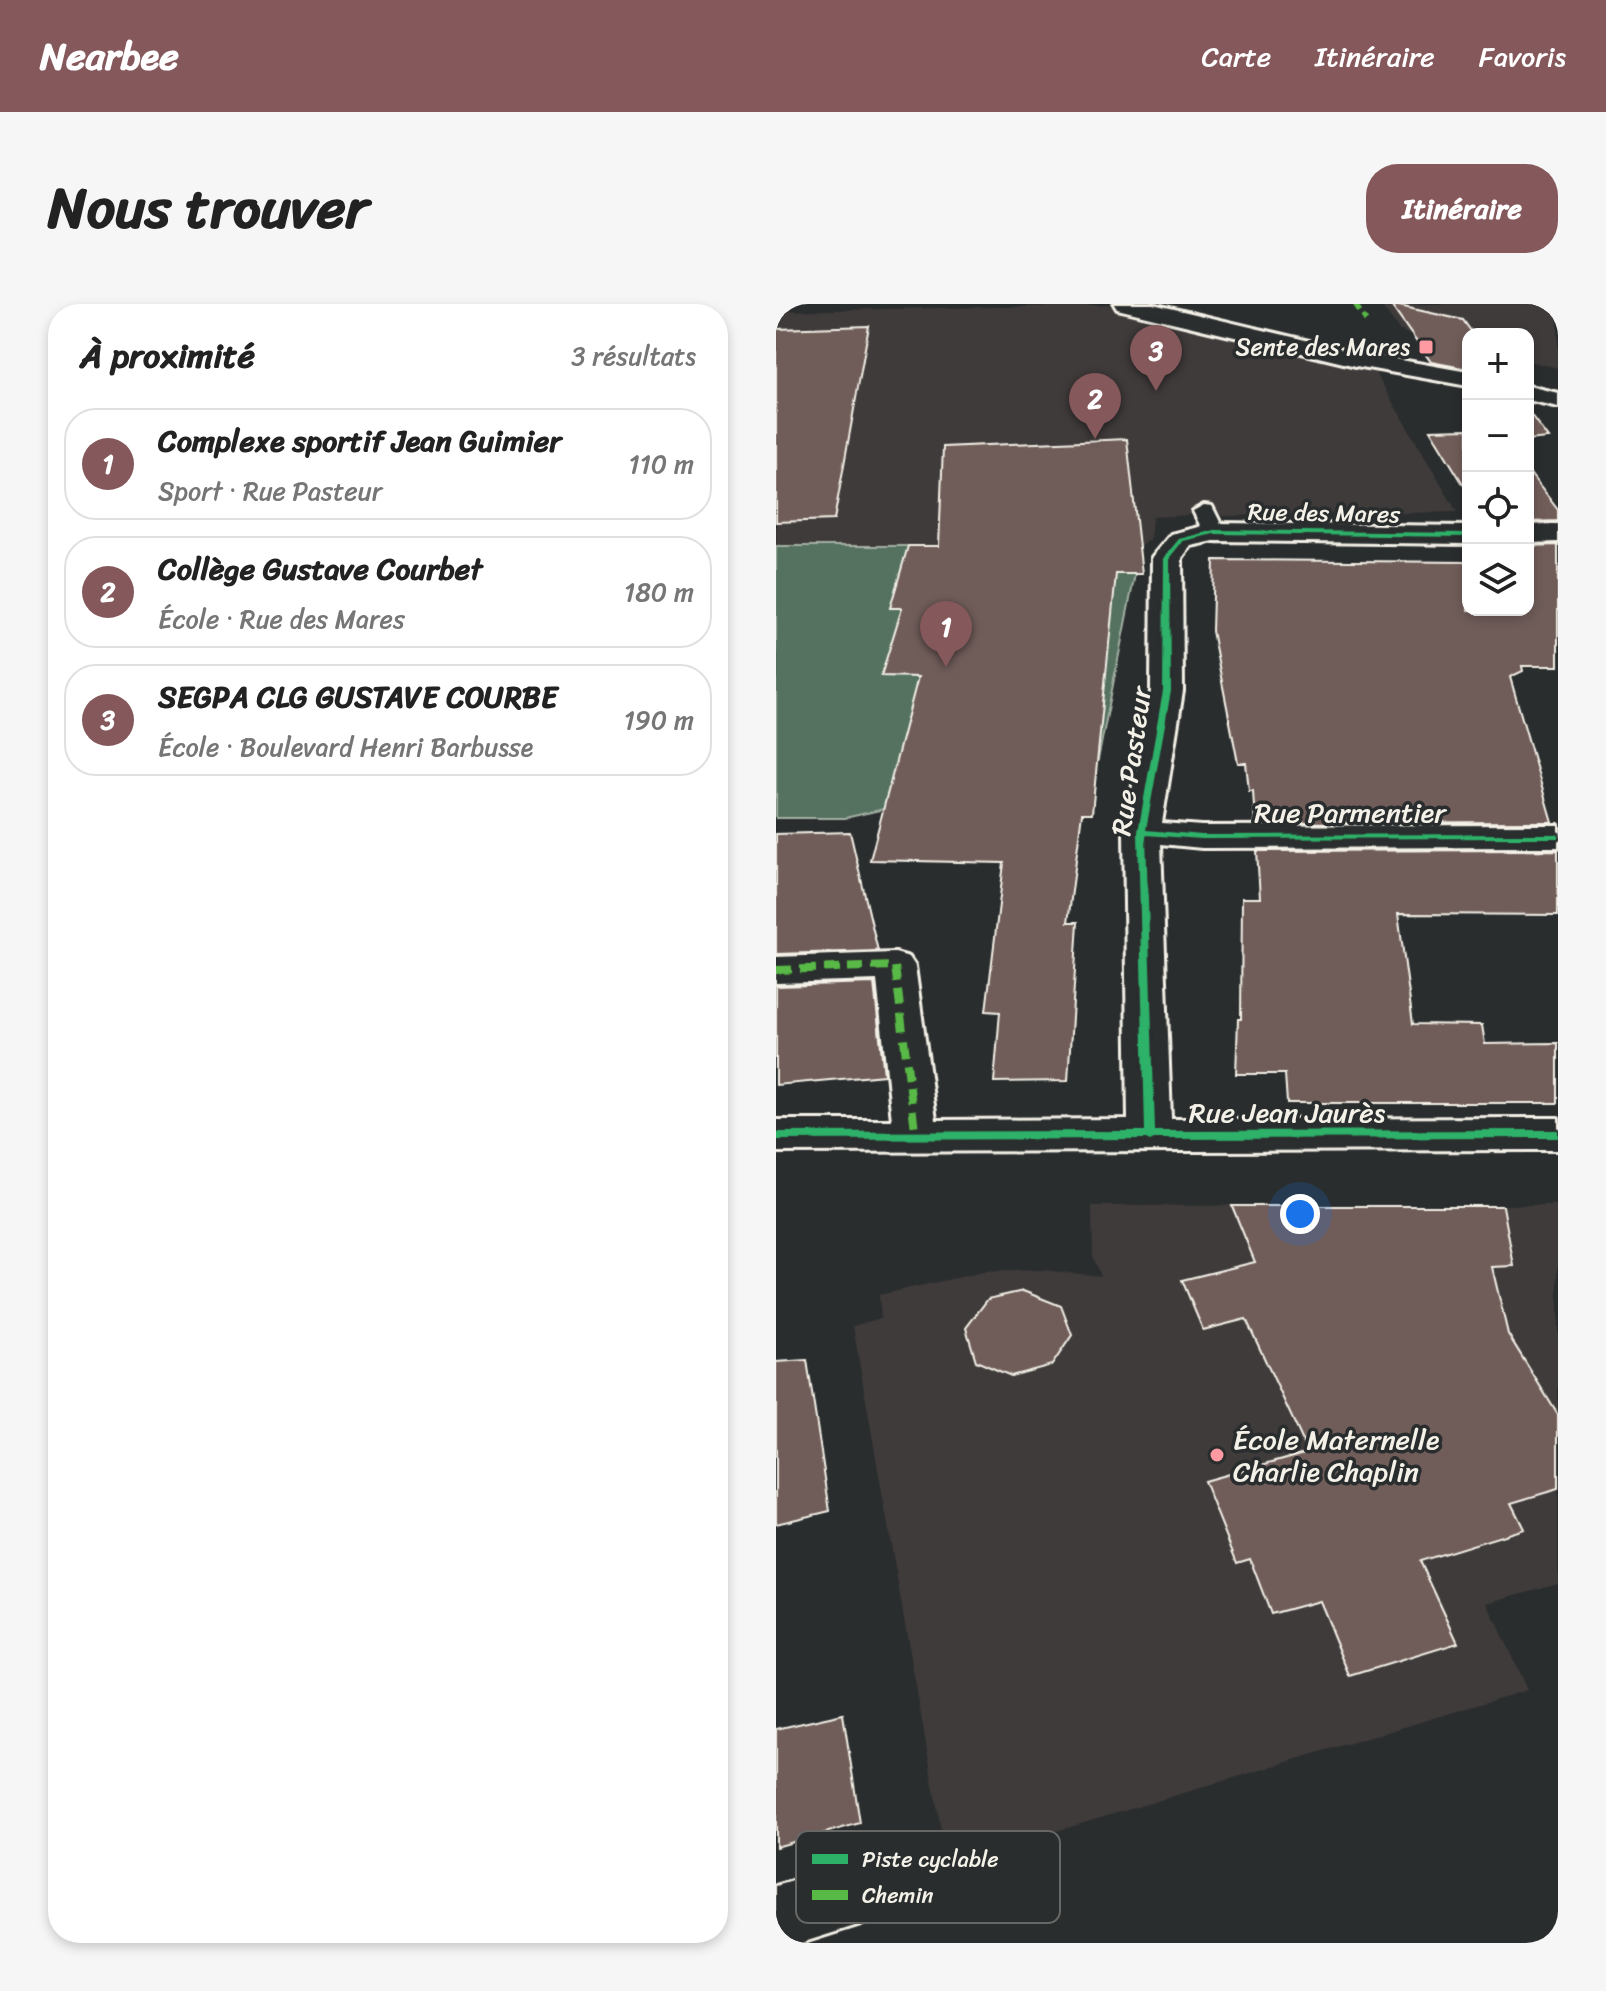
<!DOCTYPE html>
<html lang="fr">
<head>
<meta charset="utf-8">
<style>
  :root { --surface:#fff; --page:#f6f6f6; --text:#222; --muted:#767676; --line:#e0e0e0; --accent:#85585c }
  body { margin:0; font-family:Sriracha,sans-serif; background:var(--page); color:var(--text) }
  .controls { position:absolute; right:24px; top:24px; display:grid; overflow:hidden; border-radius:16px; box-shadow:0 4px 12px #0003 }
  .controls button { width:72px; height:72px; display:grid; place-items:center; padding:0; border:0; border-bottom:2px solid var(--line); background:var(--surface); color:var(--text); font:40px sans-serif }
  .you { position:absolute; left:524px; top:910px; width:28px; height:28px; margin:-20px; border:6px solid #fff; border-radius:50%; background:#1a73e8; box-shadow:0 0 0 12px #1a73e833 }
  .badge { display:grid; place-items:center; width:52px; height:52px; border-radius:50%; background:var(--accent); color:#fff; font-size:26px; font-weight:700 }
  .pin { position:absolute; translate:-50% -66px; filter:drop-shadow(0 2px 4px #0008) }
  .pin::after { content:''; position:absolute; top:42px; width:28px; height:24px; background:inherit; clip-path:polygon(0 0,100% 0,50% 100%) }
  .list { margin:0; padding:0; list-style:none }
  h2 { display:flex; justify-content:space-between; align-items:center; height:104px; margin:0; padding:0 32px; font-size:34px }
  h2 small { font-size:26px; font-weight:400; color:var(--muted) }
  .list li { display:grid; grid-template-columns:52px 1fr auto; gap:24px; align-items:center; box-sizing:border-box; height:112px; margin:0 16px 16px; padding:0 16px; border:2px solid var(--line); border-radius:32px }
  .list b { display:block; font-size:30px; white-space:nowrap }
  .list p { margin:0; font-size:26px; white-space:nowrap; color:var(--muted) }
  .list em { font-size:26px; font-style:normal; color:var(--muted) }
  .icon { flex:none; width:44px; height:44px; fill:none; stroke:currentColor; stroke-width:2; stroke-linecap:round; stroke-linejoin:round }
  .map { position:relative; flex:none; width:782px; height:1639px; overflow:hidden; border-radius:32px }
  header { display:flex; align-items:center; gap:48px; box-sizing:border-box; height:112px; padding:0 40px; background:var(--accent); color:#fff }
  header strong { font-size:38px }
  nav { display:flex; gap:44px; margin-inline-start:auto; font-size:28px }
  .intro { display:flex; align-items:center; justify-content:space-between; box-sizing:border-box; height:192px; padding:0 48px }
  h1 { margin:0; font-size:56px }
  .button { padding:20px 36px; border-radius:32px; background:var(--accent); color:#fff; font-size:28px; font-weight:700 }
  main { display:flex; gap:48px; padding:0 48px }
  aside { flex:1; background:var(--surface); border-radius:32px; box-shadow:0 4px 12px #0003 }
  .map>svg:first-child { display:block }
  .built { fill:#3f3b3b }
  .green { fill:#557160; stroke:#a4b1a4; stroke-width:2 }
  .building { fill:#705d5a; stroke:#f4f1e8; stroke-width:2 }
  .lines { fill:none; stroke-linecap:round; stroke-linejoin:round }
  .lane-casing { stroke:#f4f1e8; stroke-width:6 }
  .street-casing { stroke:#f4f1e8; stroke-width:6 }
  .secondary-casing { stroke:#f4f1e8; stroke-width:6 }
  .lane { fill:#2a2d2e; fill-rule:evenodd }
  .street { fill:#2a2d2e; fill-rule:evenodd }
  .secondary { fill:#2a2d2e; fill-rule:evenodd }
  .quiet-far1 { stroke:#58b947; stroke-width:5; stroke-dasharray:9 5; stroke-linecap:butt }
  .quiet { stroke:#58b947; stroke-width:8; stroke-dasharray:16 8; stroke-linecap:butt }
  .cycleway-casing { stroke:#2a2d2e; stroke-width:5 }
  .cycleway { fill:#2db169; fill-rule:evenodd }
  .poi-dot { fill:#ff9aa2; stroke:#2a2d2e; stroke-width:3 }
  .labels { text-anchor:middle; dominant-baseline:central; stroke-width:7; stroke-linejoin:round; paint-order:stroke }
  .far-poi-label { font-size:24px; fill:#f4f1e8; stroke:#2a2d2e; text-anchor:end }
  .far-street-label { font-size:24px; fill:#f4f1e8; stroke:#2a2d2e }
  .street-label { font-size:28px; fill:#f4f1e8; stroke:#2a2d2e }
  .poi-label { font-size:28px; fill:#f4f1e8; stroke:#2a2d2e; text-anchor:start }
  .key { fill:#2a2d2e; stroke:#676866; stroke-width:2 }
  .key-label { font-size:22px; fill:#f4f1e8 }
</style>
</head>
<body>
<header>
<strong>Nearbee</strong>
<nav><a>Carte</a><a>Itinéraire</a><a>Favoris</a></nav>
</header>
<div class="intro"><h1>Nous trouver</h1><a class="button">Itinéraire</a></div>
<main>
<aside>
<h2>À proximité<small>3 résultats</small></h2>
<ul class="list">
<li><span class="badge">1</span><div><b>Complexe sportif Jean Guimier</b><p>Sport · Rue Pasteur</p></div><em>110 m</em></li>
<li><span class="badge">2</span><div><b>Collège Gustave Courbet</b><p>École · Rue des Mares</p></div><em>180 m</em></li>
<li><span class="badge">3</span><div><b>SEGPA CLG GUSTAVE COURBE</b><p>École · Boulevard Henri Barbusse</p></div><em>190 m</em></li>
</ul>
</aside>
<div class="map">
<svg width="782" height="1639" viewBox="0 0 782 1639">
  <rect width="100%" height="100%" fill="#2a2d2e"/>
  <filter id="ink" filterUnits="userSpaceOnUse"><feTurbulence type="fractalNoise" baseFrequency=".0125" numOctaves="2"/><feDisplacementMap in="SourceGraphic" scale="16" xChannelSelector="R" yChannelSelector="G"/><feConvolveMatrix kernelMatrix="1 2 1 2 8 2 1 2 1" color-interpolation-filters="sRGB"/></filter>
  <g filter="url(#ink)">
    <!-- built -->
    <g class="built">
      <path d="M604,0h178v64l-30,-7v-27l-110,5 -19,-9z"/>
      <path d="M340,1l256,62 85,145 -234,4 -6,-5h-26l-1,4 -38,2 -2,22 -9,6 -2,9 -115,-8h-248v-235z"/>
      <path d="M782,901v378l-71,20 40,87 -580,174 -94,-538 28,-8 -2,-23 104,-23 58,-2 60,6 -8,-20 -1,-50z"/>
    </g>
    <!-- green -->
    <path class="green" d="M0,242h249l114,8 -41,206 -253,58h-69z"/>
    <!-- building -->
    <g class="building">
      <path d="M614,0l73,16 10,14h-5v35l-37,-7z"/>
      <path d="M93,22l-35,194 -58,2v-193z"/>
      <path d="M752,107l20,27 -20,2z"/>
      <path d="M692,125v63l-38,-62z"/>
      <path d="M351,135l15,135h-26l-24,239h-10l-14,109h10l-10,159 -74,1 6,-70 -14,-1 18,-148 -134,-3 48,-183 -37,-1 21,-68h-12l18,-62h31l4,-99z"/>
      <path d="M752,167l30,39v11l-30,1z"/>
      <path d="M782,241v121h-36l1,5 -13,6 42,145 -297,1 -2,-32h-4l-3,-28h-8l-26,-132 2,-71 254,2v48h60v-64z"/>
      <path d="M74,528l28,119 -102,3v-120z"/>
      <path d="M782,546v65l-160,-1 15,110 69,1 3,19 73,-1v60h-271l-2,-29h-49l2,-55h3l1,-121h18l-3,-47z"/>
      <path d="M98,679l10,92 -108,10v-99z"/>
      <path d="M456,902h271l11,60 -22,1 16,67 50,81v74l-47,14 13,26 -104,32 38,82 -108,33 -31,-75 -48,13 -21,-55 -13,4 -33,-82 104,-29 -62,-133 -43,11 -21,-50 73,-18z"/>
      <path d="M247,987l38,15 11,29 -20,30 -41,11 -35,-15 -10,-33 22,-29z"/>
      <path d="M31,1056l23,151 -54,13v-162z"/>
      <path d="M67,1410l17,109 -84,24v-118z"/>
    </g>
    <g class="lines">
      <!-- lane casing -->
      <g class="lane-casing">
        <path id="lane" d="M428,201l8,1 13,26 -3,5 -8,2 -8,-2 -13,-26z"/>
      </g>
      <!-- street casing -->
      <g class="street-casing">
        <g id="street">
          <path d="M438,219l254,3v18l-254,-3 -23,5 -9,12 1,133 -21,132 40,3 356,-1v22l-356,1 -41,-4 10,275 387,-1v32l-782,2v-32h116l-15,-140 -101,3v-26l119,-4 14,4 6,9 21,154 192,-1 -4,-287 27,-141 1,-134 19,-23z"/>
          <path d="M782,220v18l-30,1v-18z"/>
          <path d="M138,1541l23,9 9,23 -9,23 -136,43h-25v-57z"/>
        </g>
      </g>
      <!-- secondary casing -->
      <g class="secondary-casing">
        <g id="secondary">
          <path d="M338,0h39l203,48 112,20v14l-112,-20 -239,-57z"/>
          <path d="M752,82l30,7v14l-30,-7z"/>
        </g>
      </g>
      <!-- lane -->
      <use href="#lane" class="lane"/>
      <!-- street -->
      <use href="#street" class="street"/>
      <!-- secondary -->
      <use href="#secondary" class="secondary"/>
      <!-- quiet-far1 -->
      <path class="quiet-far1" d="M579,0l11,17"/>
      <!-- quiet -->
      <path class="quiet" d="M0,666l119,-4 21,172"/>
      <!-- cycleway casing -->
      <g class="cycleway-casing">
        <path id="cycleway" d="M438,226l254,3v4l-254,-3 -31,7 -13,16 1,134 -25,139 56,5 356,-1v4l-356,1 -56,-4 9,296 403,-1v8l-404,1 -4,2 -4,-2 -370,1v-8l369,-1 -7,-299 25,-141 1,-134 15,-18z"/>
      </g>
      <!-- cycleway -->
      <use href="#cycleway" class="cycleway"/>
    </g>
  </g>
  <!-- markers -->
  <g class="poi-dot">
    <rect x="642" y="35" width="16" height="16" rx="4"/>
    <circle cx="441" cy="1151" r="8"/>
  </g>
  <g class="labels">
    <!-- far-poi labels -->
    <g class="far-poi-label">
      <text x="634" y="43">Sente des Mares</text>
    </g>
    <!-- far-street labels -->
    <g class="far-street-label">
      <text transform="translate(548 209) rotate(1)">Rue des Mares</text>
    </g>
    <!-- street labels -->
    <g class="street-label">
      <text transform="translate(355 457) rotate(-82)">Rue Pasteur</text>
      <text x="574" y="508">Rue Parmentier</text>
      <text x="511" y="808">Rue Jean Jaurès</text>
    </g>
    <!-- poi labels -->
    <g class="poi-label">
      <text x="457" y="1135">École Maternelle<tspan x="457" dy="32">Charlie Chaplin</tspan></text>
    </g>
  </g>
  <!-- legend -->
  <rect x="20" y="1527" width="264" height="92" rx="12" class="key"/>
  <rect x="36" y="1550" width="36" height="10" fill="#2db169"/>
  <rect x="36" y="1586" width="36" height="10" fill="#58b947"/>
  <g class="key-label">
    <text x="86" y="1563">Piste cyclable</text>
    <text x="86" y="1599">Chemin</text>
  </g>
</svg>
<div class="controls">
<button>+</button>
<button>−</button>
<button><svg class="icon" aria-label="locate" viewBox="0 0 24 24"><circle cx="12" cy="12" r="6"/><path d="M12 2v4M12 18v4M2 12h4M18 12h4"/></svg></button>
<button><svg class="icon" aria-label="layers" viewBox="0 0 24 24"><path d="M12 4l9 5-9 5-9-5zM3 14l9 5 9-5"/></svg></button>
</div>
<div class="you"></div>
<div class="pin badge" style="left:170px;top:363px">1</div>
<div class="pin badge" style="left:319px;top:135px">2</div>
<div class="pin badge" style="left:380px;top:87px">3</div>
</div>
</main>
</body>
</html>
